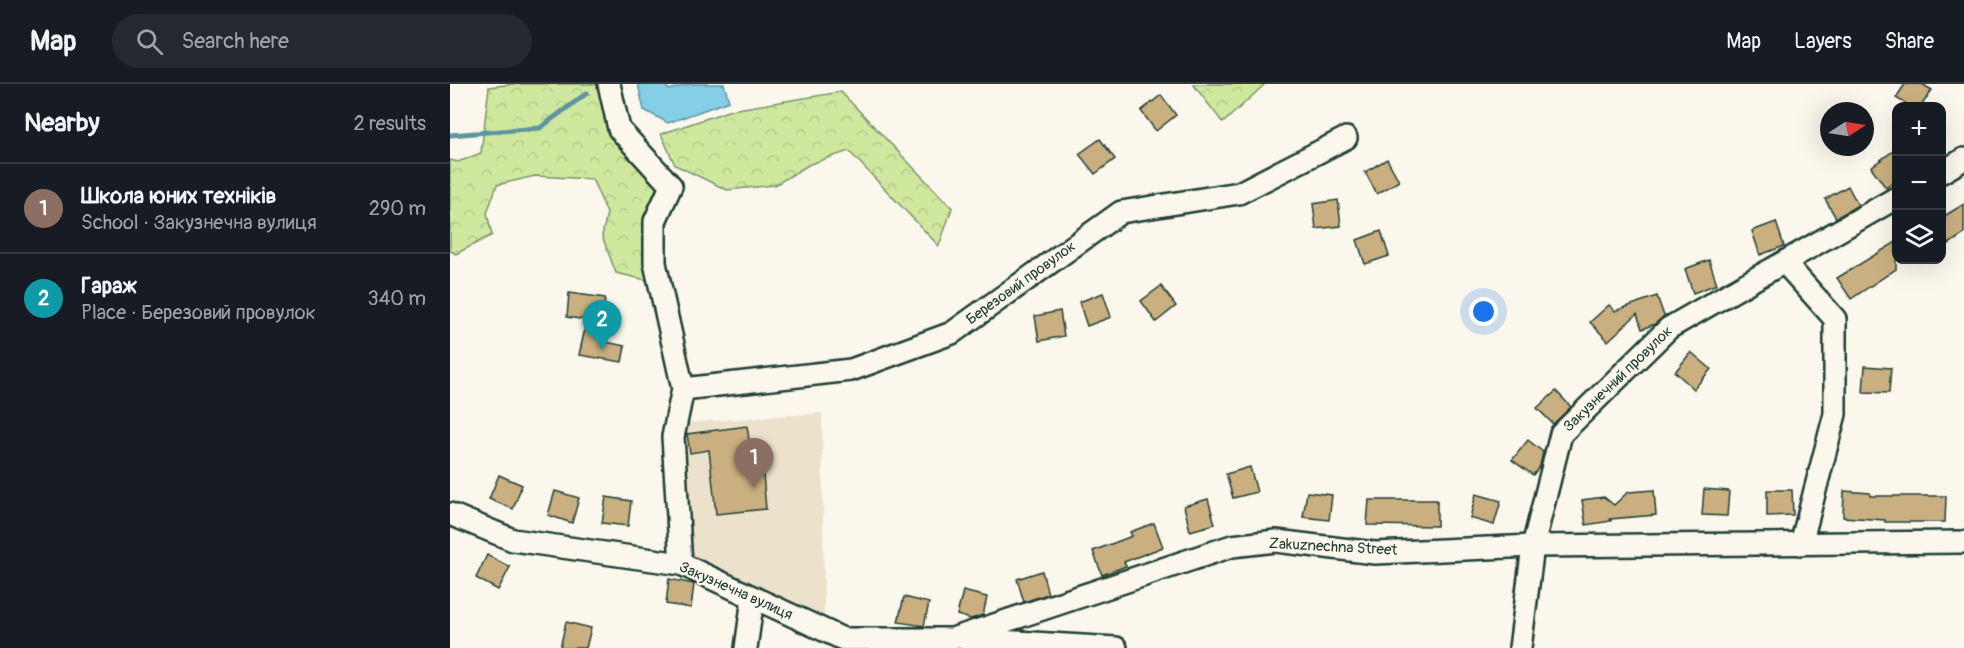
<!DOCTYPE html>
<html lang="en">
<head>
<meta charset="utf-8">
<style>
  :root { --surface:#171b24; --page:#242831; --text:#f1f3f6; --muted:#9ea1a6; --line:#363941; --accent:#92a19f }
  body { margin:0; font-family:Pangolin,sans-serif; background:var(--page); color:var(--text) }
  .controls { position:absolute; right:18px; top:18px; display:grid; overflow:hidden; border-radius:12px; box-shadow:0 6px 24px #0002 }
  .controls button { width:54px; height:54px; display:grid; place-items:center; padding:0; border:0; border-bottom:2px solid var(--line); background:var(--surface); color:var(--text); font:30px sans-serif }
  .compass { position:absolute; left:1370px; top:18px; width:54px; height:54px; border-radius:50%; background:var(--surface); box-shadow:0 6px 24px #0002; rotate:78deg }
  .you { position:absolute; left:1034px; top:228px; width:21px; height:21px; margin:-15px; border:4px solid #fff; border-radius:50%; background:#1a73e8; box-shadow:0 0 0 9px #1a73e833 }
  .badge { display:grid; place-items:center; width:39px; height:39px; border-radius:50%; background:var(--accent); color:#fff; font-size:20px; font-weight:700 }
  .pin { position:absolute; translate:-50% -50px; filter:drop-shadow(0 2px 3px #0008) }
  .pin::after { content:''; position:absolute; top:32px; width:21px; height:18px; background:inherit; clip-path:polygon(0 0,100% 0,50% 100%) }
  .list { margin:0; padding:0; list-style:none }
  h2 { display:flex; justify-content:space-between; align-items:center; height:78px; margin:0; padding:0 24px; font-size:26px }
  h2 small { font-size:20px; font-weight:400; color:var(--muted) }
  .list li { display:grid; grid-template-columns:39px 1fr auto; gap:18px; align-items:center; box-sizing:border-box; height:90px; padding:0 24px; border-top:2px solid var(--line) }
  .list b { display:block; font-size:22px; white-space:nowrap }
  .list p { margin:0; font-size:20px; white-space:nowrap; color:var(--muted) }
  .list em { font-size:20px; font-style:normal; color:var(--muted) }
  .icon { flex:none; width:33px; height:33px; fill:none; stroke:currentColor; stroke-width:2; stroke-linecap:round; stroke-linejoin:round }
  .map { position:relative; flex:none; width:1514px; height:564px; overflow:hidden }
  header { display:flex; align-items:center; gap:36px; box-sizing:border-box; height:84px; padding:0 30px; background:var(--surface); border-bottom:2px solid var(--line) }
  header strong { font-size:28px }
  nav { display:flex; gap:33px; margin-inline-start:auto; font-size:21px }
  .search { width:420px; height:54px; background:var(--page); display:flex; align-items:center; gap:15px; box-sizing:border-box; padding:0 21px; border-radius:33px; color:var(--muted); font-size:22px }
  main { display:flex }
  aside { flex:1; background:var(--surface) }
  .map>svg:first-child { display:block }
  .built { fill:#ece2cc }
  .forest { fill:url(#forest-crowns); stroke:#779269; stroke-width:1.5 }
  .water { fill:#85cfe6; stroke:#5c959f; stroke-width:1.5 }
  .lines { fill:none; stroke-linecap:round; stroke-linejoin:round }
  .stream { stroke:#5c959f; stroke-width:5 }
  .building { fill:#cab080; stroke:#1f3d34; stroke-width:1.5 }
  .minor-casing { stroke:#1f3d34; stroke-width:26 }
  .minor { stroke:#fbf7ec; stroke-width:21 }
  .labels { text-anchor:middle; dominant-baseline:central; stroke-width:4.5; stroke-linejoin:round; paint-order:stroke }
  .street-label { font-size:15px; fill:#1f3d34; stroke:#fbf7ec }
</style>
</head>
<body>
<header>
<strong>Map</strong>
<div class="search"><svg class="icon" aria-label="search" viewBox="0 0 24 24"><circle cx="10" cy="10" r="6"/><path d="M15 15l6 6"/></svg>Search here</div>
<nav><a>Map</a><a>Layers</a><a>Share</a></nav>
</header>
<main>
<aside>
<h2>Nearby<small>2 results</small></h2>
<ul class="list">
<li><span class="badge" style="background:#8d6e63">1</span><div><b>Школа юних техніків</b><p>School · Закузнечна вулиця</p></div><em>290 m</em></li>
<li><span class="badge" style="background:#0f9aa8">2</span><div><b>Гараж</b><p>Place · Березовий провулок</p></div><em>340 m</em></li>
</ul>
</aside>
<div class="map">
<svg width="1514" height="564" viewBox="0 0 1514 564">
  <defs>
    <pattern id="forest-crowns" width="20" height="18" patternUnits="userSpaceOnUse" patternTransform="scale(1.5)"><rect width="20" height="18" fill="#cfe89e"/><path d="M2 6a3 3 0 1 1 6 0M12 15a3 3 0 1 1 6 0" fill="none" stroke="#b1c889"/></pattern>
  </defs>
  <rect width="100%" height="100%" fill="#fbf7ec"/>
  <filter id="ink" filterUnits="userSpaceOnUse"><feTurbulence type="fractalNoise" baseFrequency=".0167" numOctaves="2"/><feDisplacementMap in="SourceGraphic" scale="12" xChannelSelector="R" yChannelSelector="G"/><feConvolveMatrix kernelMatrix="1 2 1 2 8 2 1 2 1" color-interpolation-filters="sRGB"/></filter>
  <g filter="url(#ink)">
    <!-- built -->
    <path class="built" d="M372,329l2,203 -136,-63 -6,-130z"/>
    <!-- forest -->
    <g class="forest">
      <path d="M64,0h95l11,45 51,57 -16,77 -9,17 -30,-7 -14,-37 5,-23 -15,-34 -57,-3 -38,9 -10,28 5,22 -36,19 -6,-3v-91l8,2 23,-9 8,-66z"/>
      <path d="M743,0h72l-42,39z"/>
      <path d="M391,8l111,116 -13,38 -90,-95 -39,13 -35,21 -48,5 -52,-25 -14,-31 70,-24z"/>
    </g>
    <!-- water -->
    <path class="water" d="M188,0h26l5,6 21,-6h34l5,17 -61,22 -24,-13z"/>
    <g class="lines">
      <!-- stream -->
      <path class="stream" d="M0,51l90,-7 47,-35"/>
    </g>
    <!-- building -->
    <g class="building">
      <path d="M1455,0h17l10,6 -11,16h-11l-14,-8z"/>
      <path d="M711,11l15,20 -20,16 -15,-20z"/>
      <path d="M650,55l15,20 -20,15 -16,-20z"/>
      <path d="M1446,65v31l-10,8 -15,-21z"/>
      <path d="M937,75l12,22 -22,13 -12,-22z"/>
      <path d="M1398,102l10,19 -22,13 -11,-19z"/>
      <path d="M888,116l3,26 -25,3 -3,-25z"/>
      <path d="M1514,120v30l-23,15v-31z"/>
      <path d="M1326,138l8,24 -24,9 -8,-24z"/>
      <path d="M931,147l8,25 -24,8 -8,-24z"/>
      <path d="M1446,158v27l-45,30 -14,-21z"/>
      <path d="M1259,176l8,24 -24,9 -8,-24z"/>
      <path d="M711,202l15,20 -20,16 -15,-21z"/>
      <path d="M119,209l36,5 -4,43 24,5 -3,16 -43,-7 8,-35 -20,-3z"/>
      <path d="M653,209l8,24 -24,9 -8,-24z"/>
      <path d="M1207,212l7,20 -9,8 -13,5 -5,-15 -29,27 -18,-19 19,-17 6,6z"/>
      <path d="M610,227l4,25 -25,5 -4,-25z"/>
      <path d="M1241,268l20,17 -17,20 -19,-17z"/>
      <path d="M1415,282l26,2 -2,25 -26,-1z"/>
      <path d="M1106,307l15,16 -18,17 -16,-16z"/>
      <path d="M297,342l4,27 10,-1 5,57 -50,5 -7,-64 -19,3 -3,-19z"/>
      <path d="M1078,356l15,12 -3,14 -7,9 -21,-15z"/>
      <path d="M800,383l7,25 -24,6 -7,-24z"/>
      <path d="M49,391l23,10 -9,24 -24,-10z"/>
      <path d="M1254,405l25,2 -2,25 -25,-1z"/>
      <path d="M1204,406l2,25 -46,4 1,2 -25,4 -4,-25 22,-3 10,8 14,-13z"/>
      <path d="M1317,406h25l1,25 -26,1z"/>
      <path d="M105,407l24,7 -7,25 -24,-8z"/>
      <path d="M1394,407l26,2v3h76l-1,26h-60v-2l-42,-3z"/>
      <path d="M857,408l25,3 -3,25 -26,-3z"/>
      <path d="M1026,410l25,7 -7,24 -24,-7z"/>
      <path d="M156,413l25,4 -3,25 -26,-3z"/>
      <path d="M758,415l7,25 -25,7 -6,-25z"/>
      <path d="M919,416h68v26l-70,-1z"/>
      <path d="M704,439l9,24 -39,15 2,4 -24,9 -9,-24 39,-15 -2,-4z"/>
      <path d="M37,471l23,12 -12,23 -22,-12z"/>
      <path d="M592,487l6,23 -24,8 -7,-23z"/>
      <path d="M219,495l25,5 -3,24 -25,-4z"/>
      <path d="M513,507l24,6 -4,18 -12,4 -14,-4z"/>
      <path d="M454,513l25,6 -5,23 -26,-4z"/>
      <path d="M116,538l25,6 -5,20h-26z"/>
    </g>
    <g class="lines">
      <!-- minor casing -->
      <g class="minor-casing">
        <g id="minor">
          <path d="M159,0l10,45 52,57 -16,35v42l28,126 -10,48 8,127"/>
          <path d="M1492,88l22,-13"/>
          <path d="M1335,179l50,56v95l-34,130"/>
          <path d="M233,305l168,-19 101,-37 169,-121 118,-19 107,-55"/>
          <path d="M0,430l63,26 168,24 162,75h109l280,-93 44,-5 99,12 158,-7 431,-4"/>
          <path d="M515,555l151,9"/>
          <path d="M296,564l7,-50"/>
          <path d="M1070,564l13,-102 28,-112 108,-106 227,-130"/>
        </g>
      </g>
      <!-- minor -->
      <use href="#minor" class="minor"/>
    </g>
  </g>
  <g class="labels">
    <!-- street labels -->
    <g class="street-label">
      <text transform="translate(571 199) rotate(-36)">Березовий провулок</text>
      <text transform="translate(1168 295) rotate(-44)">Закузнечний провулок</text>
      <text transform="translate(883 463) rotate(3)">Zakuznechna Street</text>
      <text transform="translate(286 507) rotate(24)">Закузнечна вулиця</text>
    </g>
  </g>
</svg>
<div class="controls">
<button>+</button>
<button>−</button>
<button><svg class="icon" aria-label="layers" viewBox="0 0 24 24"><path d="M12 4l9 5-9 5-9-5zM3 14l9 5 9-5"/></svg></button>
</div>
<svg class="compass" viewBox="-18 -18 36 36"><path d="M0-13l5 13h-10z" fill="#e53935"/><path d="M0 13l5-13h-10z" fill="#9ea1a6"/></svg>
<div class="you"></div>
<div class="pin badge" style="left:304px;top:404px;background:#8d6e63">1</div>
<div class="pin badge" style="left:152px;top:266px;background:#0f9aa8">2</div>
</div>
</main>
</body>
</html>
